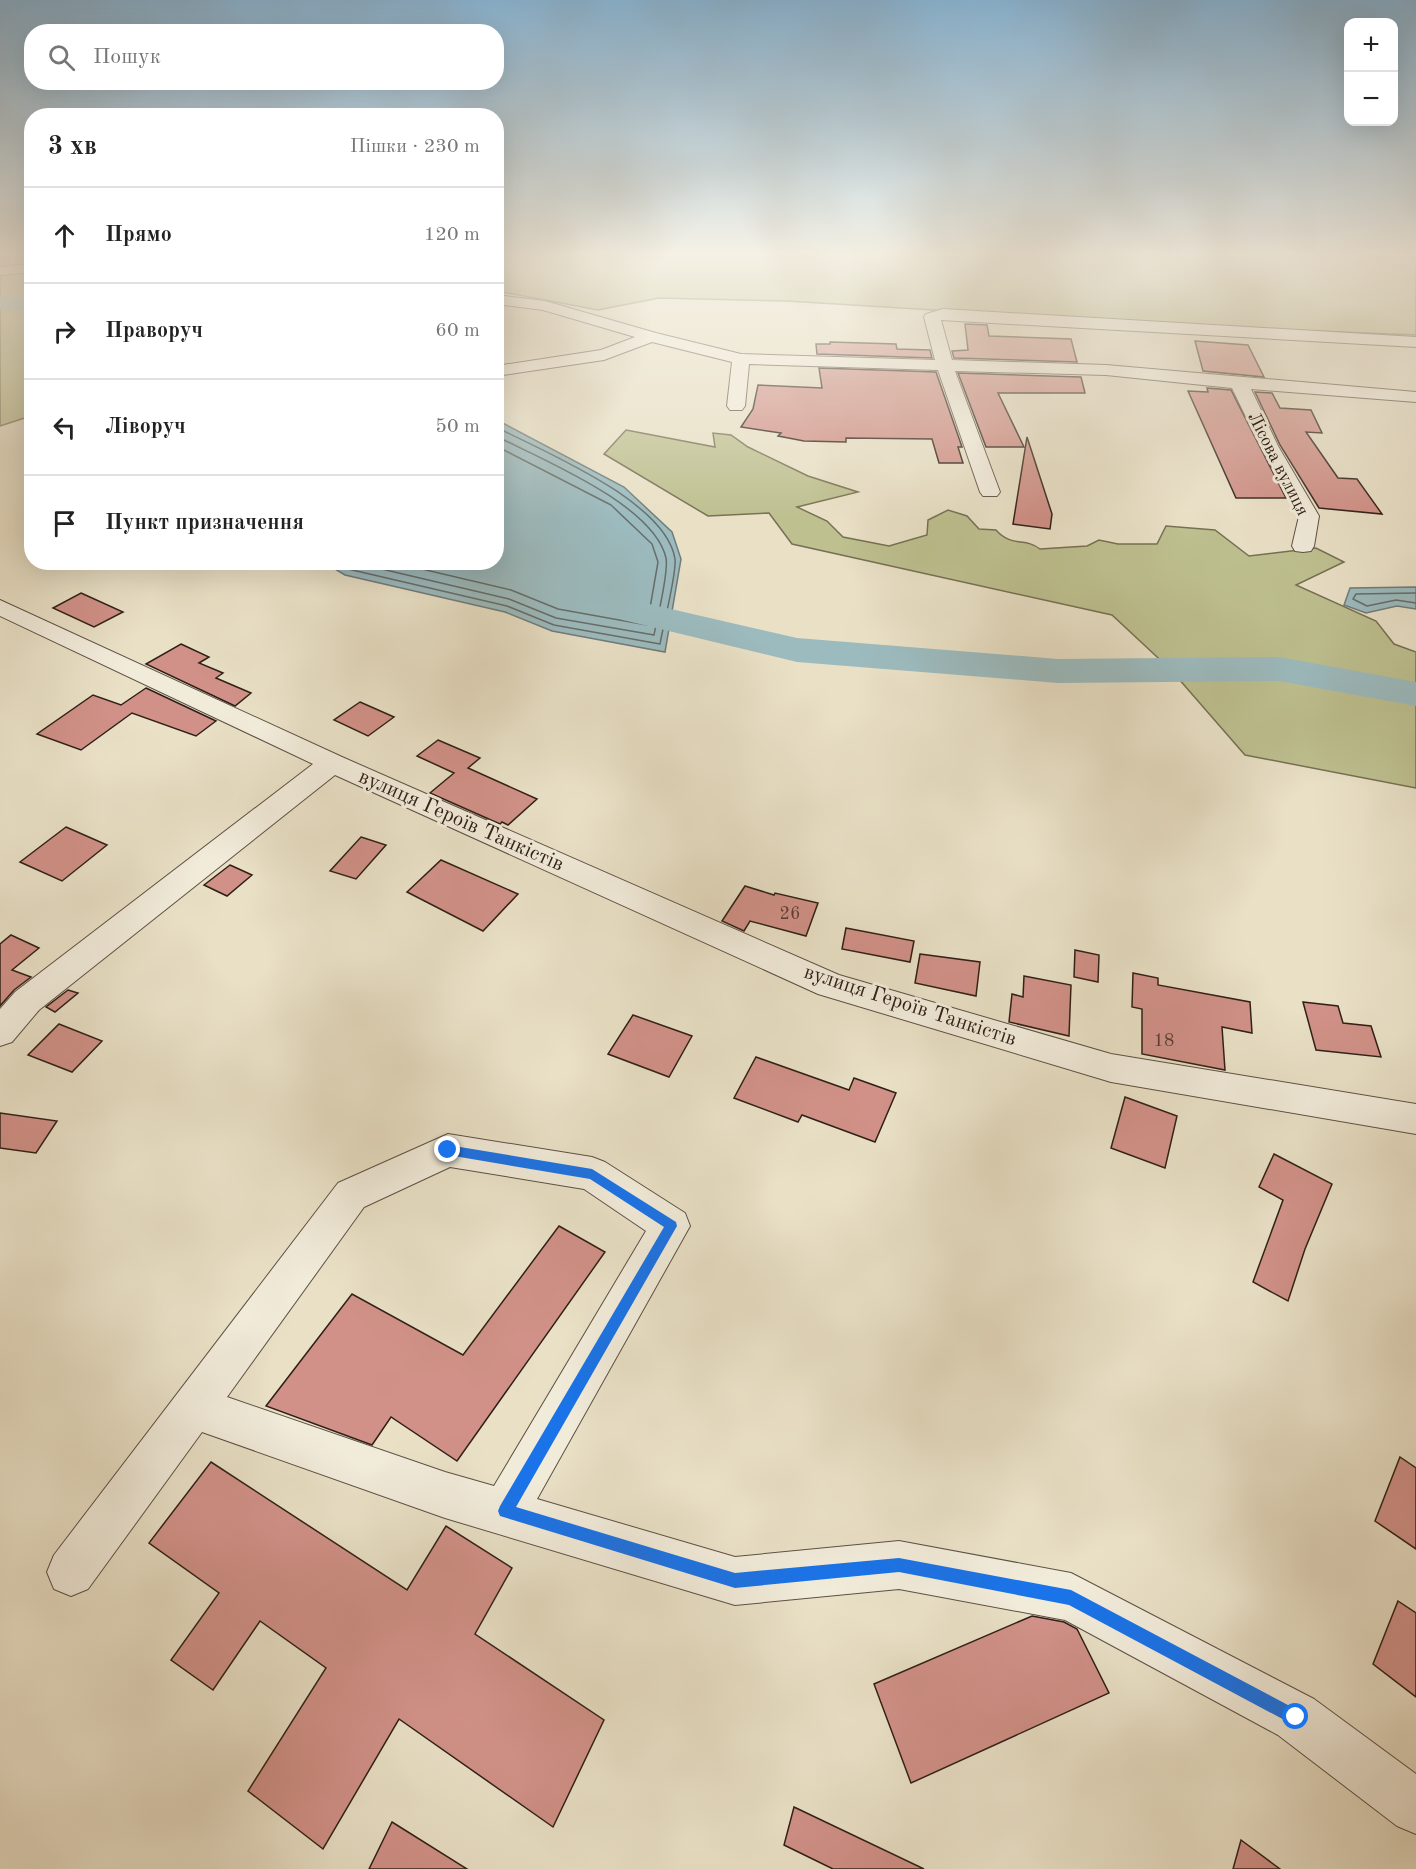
<!DOCTYPE html>
<html lang="uk">
<head>
<meta charset="utf-8">
<style>
  :root { --surface:#fff; --page:#f6f6f6; --text:#222; --muted:#767676; --line:#e0e0e0 }
  body { margin:0; font-family:"Old Standard TT",serif; background:var(--page); color:var(--text) }
  .controls { position:absolute; right:18px; top:18px; display:grid; overflow:hidden; border-radius:12px; box-shadow:0 6px 24px #0002 }
  .controls button { width:54px; height:54px; display:grid; place-items:center; padding:0; border:0; border-bottom:2px solid var(--line); background:var(--surface); color:var(--text); font:30px sans-serif }
  .stop { position:absolute; width:18px; height:18px; margin:-14px; border:4px solid #1a73e8; border-radius:50%; background:#fff }
  .stop.end { background:#1a73e8; border-color:#fff; box-shadow:0 2px 6px #0008 }
  .list { margin:0; padding:0; list-style:none }
  h2 { display:flex; justify-content:space-between; align-items:center; height:78px; margin:0; padding:0 24px; font-size:26px }
  h2 small { font-size:20px; font-weight:400; color:var(--muted) }
  .list li { display:grid; grid-template-columns:39px 1fr auto; gap:18px; align-items:center; box-sizing:border-box; height:96px; padding:0 24px; border-top:2px solid var(--line) }
  .list b { display:block; font-size:22px; white-space:nowrap }
  .list em { font-size:20px; font-style:normal; color:var(--muted) }
  .icon { flex:none; width:33px; height:33px; fill:none; stroke:currentColor; stroke-width:2; stroke-linecap:round; stroke-linejoin:round }
  .map { position:relative; flex:none; width:1416px; height:1869px; overflow:hidden }
  .search { position:absolute; background:var(--surface); box-shadow:0 6px 24px #0002; left:24px; top:24px; width:480px; height:66px; display:flex; align-items:center; gap:15px; box-sizing:border-box; padding:0 21px; border-radius:24px; color:var(--muted); font-size:22px }
  .panel { position:absolute; background:var(--surface); box-shadow:0 6px 24px #0002; left:24px; top:108px; width:480px; height:462px; border-radius:24px }
  .map>svg:first-child { display:block }
  .green { fill:#bec090; stroke:#767054; stroke-width:1.5 }
  .water { fill:#9cbbbf; stroke:#707d7c; stroke-width:1.5 }
  .lines { fill:none; stroke-linecap:round; stroke-linejoin:round }
  .shore { stroke:#666e6b; stroke-width:1.5 }
  .river { fill:#9cbbbf; fill-rule:evenodd }
  .building { fill:#d19188; stroke:#2f2017; stroke-width:1.5 }
  .minor-casing { stroke:#5e5043; stroke-width:2 }
  .minor { fill:#f1ebda; fill-rule:evenodd }
  .route { fill:#1a73e8 }
  .labels { text-anchor:middle; dominant-baseline:central; stroke-width:6; stroke-linejoin:round; paint-order:stroke }
  .far-street-label { font-size:18px; fill:#2f2017; stroke:#f1ebda }
  .number-label { font-size:18px; fill:#583c33 }
  .street-label { font-size:21px; fill:#2f2017; stroke:#f1ebda }
</style>
</head>
<body>
<div class="map">
<svg width="1416" height="1869" viewBox="0 0 1416 1869">
  <rect width="100%" height="100%" fill="#e9e0c6"/>
  <filter id="stains"><feTurbulence type="fractalNoise" baseFrequency=".00333" numOctaves="4"/><feColorMatrix values="0 0 0 0 .2 0 0 0 0 .09 0 0 0 0 .02 0 0 0 .5 -.17"/></filter>
  <radialGradient id="worn" r=".72"><stop offset=".6" stop-color="#630" stop-opacity="0"/><stop offset="1" stop-color="#630" stop-opacity=".3"/></radialGradient>
  <!-- green -->
  <g class="green">
    <path d="M0,256h22l9,3v10l-9,4h9v143l-31,10z"/>
    <path d="M496,256h920v79l-411,-16 -71,-9 -147,-9 -128,-3 -61,12 -101,-19z"/>
    <path d="M626,430l89,17 -2,-14 18,2 17,12 60,29 50,16 -61,15 30,14 16,16 46,9 38,-11 1,-15 20,-10 19,6 12,13 17,1c16,18 29,7 44,19l47,-3 12,-6 19,4h39l9,-18 49,4 34,26 67,-8 28,14 -48,23 80,36 18,23 22,8v136l-171,-33 -74,-85 -59,-55 -320,-71 -23,-31 -61,3 -104,-62z"/>
  </g>
  <!-- water -->
  <g class="water">
    <path d="M497,420l127,67 48,45 9,27 -16,93 -113,-21 -47,-19 -160,-37 -20,-12 171,-1z"/>
    <path d="M1416,587v22l-19,-3 -31,7 -22,-8 6,-17z"/>
  </g>
  <g class="lines">
    <!-- shore -->
    <g class="shore">
      <path d="M337,562l11,7 159,37 47,19 106,19c3,-18 17,-71 15,-85 -9,-58 -131,-107 -179,-132"/>
      <path d="M352,562l157,37 47,19 98,17c3,-16 15,-63 12,-77 -12,-53 -123,-98 -170,-122"/>
      <path d="M392,562l119,28 47,19 89,16 11,-63 -6,-18 -41,-39 -115,-59"/>
      <path d="M1416,593l-60,1 -3,5 14,7 29,-6 20,3"/>
    </g>
    <!-- river -->
    <g class="river">
      <path d="M0,295l32,4v12l-32,-2z"/>
      <path d="M496,509l12,3 141,92 148,34 261,21 221,-2 137,25v24l-137,-25 -221,2 -261,-21 -174,-42 -127,-85z"/>
    </g>
  </g>
  <!-- building -->
  <g class="building">
    <path d="M965,324l22,1 2,11 82,3 6,23 -123,-4 -2,-7 16,-1z"/>
    <path d="M1195,341l53,4 16,32 -61,-6z"/>
    <path d="M830,342l66,2 1,5 33,1 2,8 -115,-4 -1,-10h14z"/>
    <path d="M819,368l117,4 26,75h-4l5,16h-24l-7,-24 -86,-1v4l-42,-1 -26,-5 3,-3 -40,-6 12,-18 5,-24 64,3z"/>
    <path d="M958,373l123,4 4,16h-87l26,54h-38z"/>
    <path d="M1207,388l24,2 55,108h-50l-48,-107 20,1z"/>
    <path d="M1255,392l17,1 8,15 31,2 11,23 -16,-1 32,46 19,1 25,35 -63,-6 -39,-63z"/>
    <path d="M1027,437l25,77 -2,15 -37,-5z"/>
    <path d="M81,593l42,19 -29,15 -41,-19z"/>
    <path d="M181,644l28,13 -10,6 24,10 -7,5 35,15 -16,13 -89,-42z"/>
    <path d="M146,688l70,33 -20,15 -64,-23 -51,37 -44,-16 56,-39 28,10z"/>
    <path d="M360,702l34,15 -26,19 -34,-16z"/>
    <path d="M438,740l42,18 -12,10 69,31 -29,26 -6,-3 -2,2 -70,-31 24,-20 -37,-17z"/>
    <path d="M66,827l41,18 -45,36 -42,-19z"/>
    <path d="M361,837l25,8 -30,34 -26,-8z"/>
    <path d="M441,860l77,34 -35,37 -76,-39z"/>
    <path d="M230,865l22,10 -25,21 -23,-11z"/>
    <path d="M745,886l29,9 1,-2 43,10 -12,33 -56,-15 -6,10 -22,-10z"/>
    <path d="M846,928l68,13 -4,21 -68,-13z"/>
    <path d="M11,935l28,13 -27,22 19,7 -17,13 -14,16v-62z"/>
    <path d="M1075,950l24,5 -1,27 -24,-5z"/>
    <path d="M920,954l60,8 -4,34 -61,-13z"/>
    <path d="M1133,973l25,5v7l92,17 2,31 -30,-6 3,43 -83,-16v-45l-10,-2z"/>
    <path d="M1024,976l47,9 -2,51 -60,-14 3,-28 11,3z"/>
    <path d="M68,990l10,3 -23,19 -9,-5z"/>
    <path d="M1303,1002l35,4 5,17 28,3 10,31 -65,-7z"/>
    <path d="M633,1015l59,21 -23,41 -61,-23z"/>
    <path d="M59,1024l43,17 -30,31 -44,-17z"/>
    <path d="M756,1057l93,33 5,-12 42,15 -21,49 -73,-27 -4,7 -64,-24z"/>
    <path d="M1125,1097l52,19 -12,52 -54,-20z"/>
    <path d="M0,1113l57,8 -21,32 -36,-5z"/>
    <path d="M1274,1154l58,30 -27,65 -17,52 -35,-19 30,-82 -24,-13z"/>
    <path d="M559,1226l46,26 -148,209 -66,-44 -19,28 -106,-39 86,-112 111,61z"/>
    <path d="M1400,1457l16,11v81l-41,-28z"/>
    <path d="M211,1462l196,128 39,-64 66,42 -37,66 129,86 -51,107 -154,-108 -76,130 -75,-58 78,-123 -66,-47 -47,69 -42,-30 48,-67 -70,-50z"/>
    <path d="M1398,1601l18,12v84l-43,-33z"/>
    <path d="M1032,1616l32,6 13,7 32,64 -198,90 -37,-99z"/>
    <path d="M794,1807l130,62h-91l-49,-24z"/>
    <path d="M392,1822l75,47h-98z"/>
    <path d="M1241,1840l39,29h-47z"/>
  </g>
  <g class="lines">
    <!-- minor casing -->
    <g class="minor-casing">
      <g id="minor">
        <path d="M32,264v8l-32,3v-8z"/>
        <path d="M496,295l49,6 111,32 85,21 194,6 -11,-43 2,-3 17,-5 473,28v10l-475,-27 11,40 154,5 310,27v10l-165,-13 27,57 41,70 -5,30 -3,5 -8,1 -8,-1 -3,-5 7,-30 -39,-70 -28,-58 -126,-13 -151,-4 45,121 -3,4h-14l-3,-4 -42,-122 -189,-6 -4,42 -3,4h-12l-3,-4 5,-44 -80,-20 -48,18 -108,16v-10l105,-16 34,-13 -92,-27 -47,-6z"/>
        <path d="M0,600l342,157 497,218 272,79 305,50v30l-305,-52 -293,-88 -483,-219 -296,235 -27,32 -12,4v-37l15,-17 298,-228 -313,-148z"/>
        <path d="M448,1134l144,23 13,5 80,51 5,13 -153,273 198,58 164,-16 172,32 243,126 102,75v60l-19,-8 -119,-91 -213,-115 -166,-31 -164,16 -290,-87 -243,-86 -114,157 -17,7 -17,-7 -7,-17 7,-17 284,-372zM450,1167l134,22 62,42 -152,255 -49,-14 -218,-75 137,-190z"/>
      </g>
    </g>
    <!-- minor -->
    <use href="#minor" class="minor"/>
  </g>
  <!-- sky -->
  <linearGradient id="sky" x2="0" y2="1"><stop stop-color="#89b7d8"/><stop offset="0.49" stop-color="#f5f1e5"/><stop offset="1" stop-color="#f5f1e5" stop-opacity="0"/></linearGradient>
  <rect width="1416" height="518" fill="url(#sky)"/>
  <!-- route -->
  <path class="route" d="M448,1145l144,24 84,53 1,4 -161,281 219,66 164,-15 172,32 230,122 3,5 -3,6 -5,2 -6,-2 -221,-118 -170,-33 -164,16 -235,-72 -2,-5 2,-5 164,-279 -74,-48 -142,-24 -6,-5z"/>
  <g class="labels">
    <!-- far-street labels -->
    <g class="far-street-label">
      <text transform="translate(1278 464) rotate(63)">Лісова вулиця</text>
    </g>
    <!-- number labels -->
    <g class="number-label">
      <text x="790" y="914">26</text>
      <text x="1164" y="1041">18</text>
    </g>
    <!-- street labels -->
    <g class="street-label">
      <text transform="translate(461 821) rotate(24)">вулиця Героїв Танкістів</text>
      <text transform="translate(910 1006) rotate(18)">вулиця Героїв Танкістів</text>
    </g>
  </g>
  <rect width="100%" height="100%" filter="url(#stains)"/>
  <rect width="100%" height="100%" fill="url(#worn)"/>
</svg>
<div class="controls">
<button>+</button>
<button>−</button>
</div>
<div class="stop" style="left:1296px;top:1717px"></div>
<div class="stop end" style="left:448px;top:1150px"></div>
<div class="search"><svg class="icon" aria-label="search" viewBox="0 0 24 24"><circle cx="10" cy="10" r="6"/><path d="M15 15l6 6"/></svg>Пошук</div>
<section class="panel">
<h2>3 хв<small>Пішки · 230 m</small></h2>
<ul class="list">
<li><svg class="icon" aria-label="ahead" viewBox="0 0 24 24"><path d="M12 20V5M6 11l6-6 6 6"/></svg><div><b>Прямо</b></div><em>120 m</em></li>
<li><svg class="icon" aria-label="right" viewBox="0 0 24 24"><path d="M7 20v-9h11M14 6l5 5-5 5"/></svg><div><b>Праворуч</b></div><em>60 m</em></li>
<li><svg class="icon" aria-label="left" viewBox="0 0 24 24"><path d="M17 20v-9H6M10 6l-5 5 5 5"/></svg><div><b>Ліворуч</b></div><em>50 m</em></li>
<li><svg class="icon" aria-label="arrive" viewBox="0 0 24 24"><path d="M6 21V4h12l-3 4 3 4H6"/></svg><div><b>Пункт призначення</b></div></li>
</ul>
</section>
</div>
</body>
</html>
